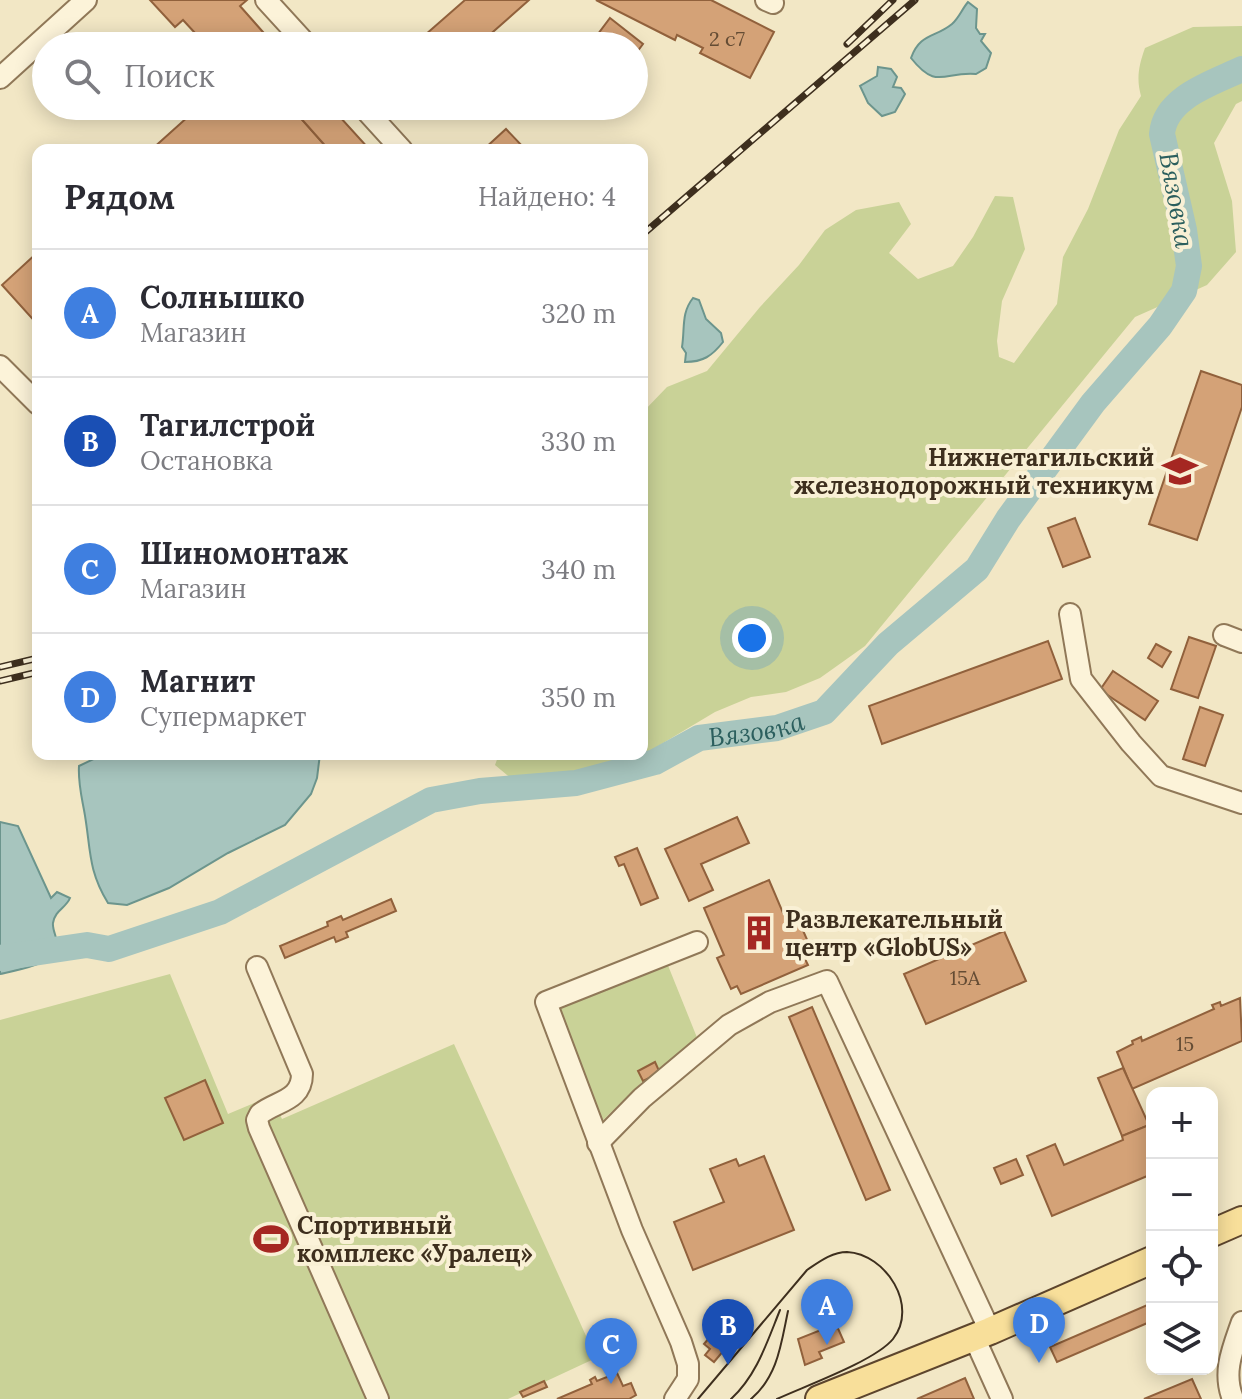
<!DOCTYPE html>
<html lang="ru">
<head>
<meta charset="utf-8">
<style>
  :root { --surface:#fff; --page:#f7f7f7; --text:#2b2b33; --muted:#7c7c81; --line:#e1e1e2; --accent:#b45309 }
  body { margin:0; font-family:Lora,serif; background:var(--page); color:var(--text) }
  .controls { position:absolute; right:24px; bottom:24px; display:grid; overflow:hidden; border-radius:16px; box-shadow:0 4px 20px #0003 }
  .controls button { width:72px; height:72px; display:grid; place-items:center; padding:0; border:0; border-bottom:2px solid var(--line); background:var(--surface); color:var(--text); font:40px sans-serif }
  .you { position:absolute; left:752px; top:638px; width:28px; height:28px; margin:-20px; border:6px solid #fff; border-radius:50%; background:#1a73e8; box-shadow:0 0 0 12px #1a73e833 }
  .badge { display:grid; place-items:center; width:52px; height:52px; border-radius:50%; background:var(--accent); color:#fff; font-size:26px; font-weight:700 }
  .pin { position:absolute; translate:-50% -66px; filter:drop-shadow(0 2px 4px #0008) }
  .pin::after { content:''; position:absolute; top:42px; width:28px; height:24px; background:inherit; clip-path:polygon(0 0,100% 0,50% 100%) }
  .list { margin:0; padding:0; list-style:none }
  h2 { display:flex; justify-content:space-between; align-items:center; height:104px; margin:0; padding:0 32px; font-size:34px }
  h2 small { font-size:26px; font-weight:400; color:var(--muted) }
  .list li { display:grid; grid-template-columns:52px 1fr auto; gap:24px; align-items:center; box-sizing:border-box; height:128px; padding:0 32px; border-top:2px solid var(--line) }
  .list b { display:block; font-size:30px; white-space:nowrap }
  .list p { margin:0; font-size:26px; white-space:nowrap; color:var(--muted) }
  .list em { font-size:26px; font-style:normal; color:var(--muted) }
  .icon { flex:none; width:44px; height:44px; fill:none; stroke:currentColor; stroke-width:2; stroke-linecap:round; stroke-linejoin:round }
  .map { position:relative; flex:none; width:1242px; height:1399px; overflow:hidden }
  .search { position:absolute; background:var(--surface); box-shadow:0 4px 20px #0003; left:32px; top:32px; width:616px; height:88px; display:flex; align-items:center; gap:20px; box-sizing:border-box; padding:0 28px; border-radius:44px; color:var(--muted); font-size:30px }
  .panel { position:absolute; background:var(--surface); box-shadow:0 4px 20px #0003; left:32px; top:144px; width:616px; height:616px; border-radius:16px }
  .map>svg:first-child { display:block }
  .green { fill:#c9d297 }
  .water { fill:#a7c5be; stroke:#6c958d; stroke-width:2 }
  .lines { fill:none; stroke-linecap:round; stroke-linejoin:round }
  .river { stroke:#a7c5be; stroke-width:26 }
  .building { fill:#d4a277; stroke:#91613c; stroke-width:2 }
  .minor-casing { stroke:#907858; stroke-width:24 }
  .major-casing { stroke:#5d452d; stroke-width:30 }
  .minor { stroke:#fcf3d9; stroke-width:20 }
  .major { stroke:#f8df9a; stroke-width:26 }
  .tram { stroke:#3e2f1e; stroke-width:2 }
  .rail-casing { stroke:#3e2f1e; stroke-width:7 }
  .rail { stroke:#f9f0d5; stroke-width:4; stroke-dasharray:12; stroke-linecap:butt }
  .labels { text-anchor:middle; dominant-baseline:central; stroke-width:8; stroke-linejoin:round; paint-order:stroke }
  .number-label { font-size:20px; fill:#644c34 }
  .poi-label { font-size:24px; font-weight:bold; fill:#3e2f1e; stroke:#f9f0d5; text-anchor:start }
  .water-label { font-size:26px; font-style:italic; fill:#2c5f5e; stroke:#f9f0d5 }
</style>
</head>
<body>
<div class="map">
<svg width="1242" height="1399" viewBox="0 0 1242 1399">
  <rect width="100%" height="100%" fill="#f2e7c5"/>
  <!-- green -->
  <g class="green">
    <path d="M1242,26v75l-6,3 -22,39 18,58 4,51 -29,33 -72,32 -270,329 -45,32 -34,14 -35,5 -36,15 -92,55 -110,13 -18,-15 4,-11h143v-341l25,-26 40,-16 53,-64 39,-42 26,-35 31,-20 43,-8 12,22 -22,29 29,26 35,-13 20,-29 22,-41 18,1 12,52 -23,52 -5,40 2,16 15,6 43,-59 6,-47 25,-48 31,-79 22,-34c-5,-18 -2,-31 4,-48l48,-21z"/>
    <path d="M667,963l31,77 -38,33 -5,-10 -17,7 5,11 -46,45 -43,-117z"/>
    <path d="M170,974l58,140 43,-18 11,23 172,-75 142,314 -88,41h-508v-379z"/>
  </g>
  <!-- water -->
  <g class="water">
    <path d="M968,2l9,7 -1,19 4,6h5l-4,7 10,12 -5,15 -10,6c-32,-3 -39,17 -65,-16 9,-25 24,-20 41,-34 7,-6 10,-15 16,-22z"/>
    <path d="M878,67l13,2 6,8 -4,10 8,1 4,6 -10,18 -13,4 -14,-13 -8,-17 17,-10z"/>
    <path d="M693,298l6,2 7,19 15,14 2,9c-11,14 -20,20 -38,20l1,-9 -4,-6c3,-19 -1,-34 11,-49z"/>
    <path d="M104,754h216l-3,24 -6,16 -26,31 -57,28 -59,35 -42,17 -19,-2c-21,-34 -17,-56 -24,-93 -3,-16 -6,-28 -5,-44z"/>
    <path d="M0,822l18,4 33,72 6,-6 13,6c-4,10 -15,12 -17,25 -1,8 6,17 4,25 -3,16 -44,23 -57,26z"/>
  </g>
  <g class="lines">
    <!-- river -->
    <path class="river" id="s1" d="M0,958l87,-13 22,4 111,-37 211,-112 49,-9 96,-8 79,-21 44,-24 78,-10 47,-16 64,-68 89,-75 31,-50 85,-116 67,-77 24,-35 5,-25 -5,-36 -22,-96c3,-37 51,-51 80,-65"/>
  </g>
  <!-- building -->
  <g class="building">
    <path d="M150,0h97l-7,6 30,34 -7,6h-56l-24,-26 -8,7z"/>
    <path d="M465,0h64l-52,46h-56l-4,-4z"/>
    <path d="M596,0h115l63,32 -24,46 -50,-25 3,-5 -26,-13 -2,5z"/>
    <path d="M610,18l33,26 -9,12v-10h-45z"/>
    <path d="M200,106h90l39,44h-178z"/>
    <path d="M290,106h40l40,44h-41z"/>
    <path d="M506,129l20,21h-43z"/>
    <path d="M38,252v73l-36,-40z"/>
    <path d="M1201,371l41,14v22l-45,133 -48,-16z"/>
    <path d="M1075,518l15,39 -27,10 -15,-39z"/>
    <path d="M1189,637l27,9 -18,52 -27,-9z"/>
    <path d="M1048,641l14,38 -180,65 -13,-38z"/>
    <path d="M1156,644l15,8 -9,15 -14,-9z"/>
    <path d="M1113,671l45,30 -13,19 -45,-30z"/>
    <path d="M1200,707l23,8 -18,51 -22,-7z"/>
    <path d="M737,817l12,26 -48,21 12,26 -24,11 -24,-52z"/>
    <path d="M637,848l21,50 -17,7 -17,-41 -5,2 -4,-9z"/>
    <path d="M769,880l14,33 10,-5 20,45 -9,4 4,8 -67,29 -4,-8 -6,3 -14,-31 7,-3 -20,-47z"/>
    <path d="M391,899l5,12 -50,21 2,5 -12,5 -2,-5 -49,21 -5,-12 48,-20 -1,-4 14,-6 2,4z"/>
    <path d="M1004,931l22,50 -100,43 -22,-50z"/>
    <path d="M1240,998l2,43 -110,48 -15,-37 16,-8 -1,-3 9,-4 1,4 72,-32 -2,-4 8,-3 1,4z"/>
    <path d="M812,1007l78,183 -24,10 -77,-183z"/>
    <path d="M655,1062l5,11 -17,8 -5,-10z"/>
    <path d="M1123,1068l26,57 -27,11 -24,-58z"/>
    <path d="M205,1080l18,43 -39,17 -19,-42z"/>
    <path d="M1149,1125l3,7v42l-100,42 -25,-60 28,-12 9,21 59,-25 -1,-4z"/>
    <path d="M764,1156l30,74 -101,40 -19,-48 50,-20 -14,-33 26,-10 3,7z"/>
    <path d="M1016,1159l7,16 -22,9 -7,-16z"/>
    <path d="M1152,1303v18l-95,41 -7,-15z"/>
    <path d="M836,1324l8,18 -25,10 3,6 -17,7 -7,-26z"/>
    <path d="M710,1337l15,12 -11,13 -9,-7 5,-6 -6,-5z"/>
    <path d="M617,1373l6,13 8,-3 5,12 -7,4h-72l35,-15 -2,-4 5,-3 2,4z"/>
    <path d="M965,1378l9,21h-57z"/>
    <path d="M1192,1379l9,20h-57z"/>
    <path d="M544,1381l3,6 -24,10 -3,-5z"/>
  </g>
  <g class="lines">
    <!-- minor casing -->
    <g class="minor-casing">
      <g id="minor">
        <path d="M266,0l42,46"/>
        <path d="M766,0l7,3"/>
        <path d="M0,78l86,-78"/>
        <path d="M362,106l40,44"/>
        <path d="M0,366l38,38"/>
        <path d="M1070,614l11,65 50,64 30,33 81,27"/>
        <path d="M1224,635l18,7"/>
        <path d="M257,967l45,107c0,27 -26,27 -42,40l-3,6 2,8 119,271"/>
        <path d="M598,1143l44,-45 87,-73 41,-23 57,-21 163,350"/>
        <path d="M974,1337l28,62"/>
        <path d="M675,1399l13,-20v-15l-7,-22 -49,-112 -86,-228 151,-60"/>
        <path d="M1233,1399c-11,-27 0,-51 9,-77"/>
      </g>
    </g>
    <!-- major casing -->
    <g class="major-casing">
      <g id="major">
        <path d="M1212,1233l30,-13"/>
        <path d="M819,1399l171,-68 162,-71"/>
      </g>
    </g>
    <!-- minor -->
    <use href="#minor" class="minor"/>
    <!-- major -->
    <use href="#major" class="major"/>
    <!-- tram -->
    <g class="tram">
      <path d="M698,1399l109,-129c12,-8 25,-18 40,-18 39,2 72,54 46,87 -18,22 -88,47 -116,60"/>
      <path d="M731,1399c26,-24 36,-57 49,-89"/>
      <path d="M751,1399c27,-23 30,-55 37,-88"/>
    </g>
    <!-- rail casing -->
    <g class="rail-casing">
      <g id="rail">
        <path d="M847,44l46,-44"/>
        <path d="M642,235l273,-235"/>
        <path d="M0,667l38,-9"/>
        <path d="M0,681l38,-9"/>
      </g>
    </g>
    <!-- rail -->
    <use href="#rail" class="rail"/>
  </g>
  <!-- icons -->
  <defs>
    <g id="university-bare" transform="scale(2.76)"><path d="M0-5L7-2L0 1L-7-2ZM-4 1L0 2.5L4 1V4Q0 6-4 4Z" fill="#a52722" stroke="#f9f0d5" stroke-width="2.5" paint-order="stroke"/></g>
    <g id="building-bare" transform="scale(2.76)"><path d="M-4-6H4V6H1V3H-1V6H-4ZM-2.5-4.3h1.7v1.8h-1.7ZM.8-4.3h1.7v1.8H.8ZM-2.5-1h1.7V.8h-1.7ZM.8-1h1.7V.8H.8Z" fill="#a52722" stroke="#f9f0d5" stroke-width="2.5" paint-order="stroke"/></g>
    <g id="stadium-bare" transform="scale(2.76)"><path d="M0-5a6.5 5 0 1 0 0 10a6.5 5 0 1 0 0-10ZM-3.5-1.8h7v3.6h-7Z" fill="#a52722" stroke="#f9f0d5" stroke-width="2.5" paint-order="stroke"/></g>
  </defs>
  <g fill-rule="evenodd">
    <use href="#university-bare" x="1180" y="471"/>
    <use href="#building-bare" x="759" y="933"/>
    <use href="#stadium-bare" x="271" y="1239"/>
  </g>
  <g class="labels">
    <!-- number labels -->
    <g class="number-label">
      <text x="727" y="38">2 с7</text>
      <text x="965" y="977">15А</text>
      <text x="1185" y="1043">15</text>
    </g>
    <!-- poi labels -->
    <g class="poi-label">
      <text x="1154" y="457" text-anchor="end">Нижнетагильский<tspan x="1154" dy="28">железнодорожный техникум</tspan></text>
      <text x="785" y="919">Развлекательный<tspan x="785" dy="28">центр «GlobUS»</tspan></text>
      <text x="297" y="1225">Спортивный<tspan x="297" dy="28">комплекс «Уралец»</tspan></text>
    </g>
    <!-- water labels -->
    <g class="water-label">
      <text transform="translate(1177 200) rotate(80)">Вязовка</text>
      <text stroke="none"><textPath href="#s1" startOffset="802">Вязовка</textPath></text>
    </g>
  </g>
</svg>
<div class="controls">
<button>+</button>
<button>−</button>
<button><svg class="icon" aria-label="locate" viewBox="0 0 24 24"><circle cx="12" cy="12" r="6"/><path d="M12 2v4M12 18v4M2 12h4M18 12h4"/></svg></button>
<button><svg class="icon" aria-label="layers" viewBox="0 0 24 24"><path d="M12 4l9 5-9 5-9-5zM3 14l9 5 9-5"/></svg></button>
</div>
<div class="you"></div>
<div class="pin badge" style="left:827px;top:1345px;background:#3f7fe0">A</div>
<div class="pin badge" style="left:728px;top:1365px;background:#1a4fb4">B</div>
<div class="pin badge" style="left:611px;top:1384px;background:#3f7fe0">C</div>
<div class="pin badge" style="left:1039px;top:1363px;background:#3f7fe0">D</div>
<div class="search"><svg class="icon" aria-label="search" viewBox="0 0 24 24"><circle cx="10" cy="10" r="6"/><path d="M15 15l6 6"/></svg>Поиск</div>
<section class="panel">
<h2>Рядом<small>Найдено: 4</small></h2>
<ul class="list">
<li><span class="badge" style="background:#3f7fe0">A</span><div><b>Солнышко</b><p>Магазин</p></div><em>320 m</em></li>
<li><span class="badge" style="background:#1a4fb4">B</span><div><b>Тагилстрой</b><p>Остановка</p></div><em>330 m</em></li>
<li><span class="badge" style="background:#3f7fe0">C</span><div><b>Шиномонтаж</b><p>Магазин</p></div><em>340 m</em></li>
<li><span class="badge" style="background:#3f7fe0">D</span><div><b>Магнит</b><p>Супермаркет</p></div><em>350 m</em></li>
</ul>
</section>
</div>
</body>
</html>
